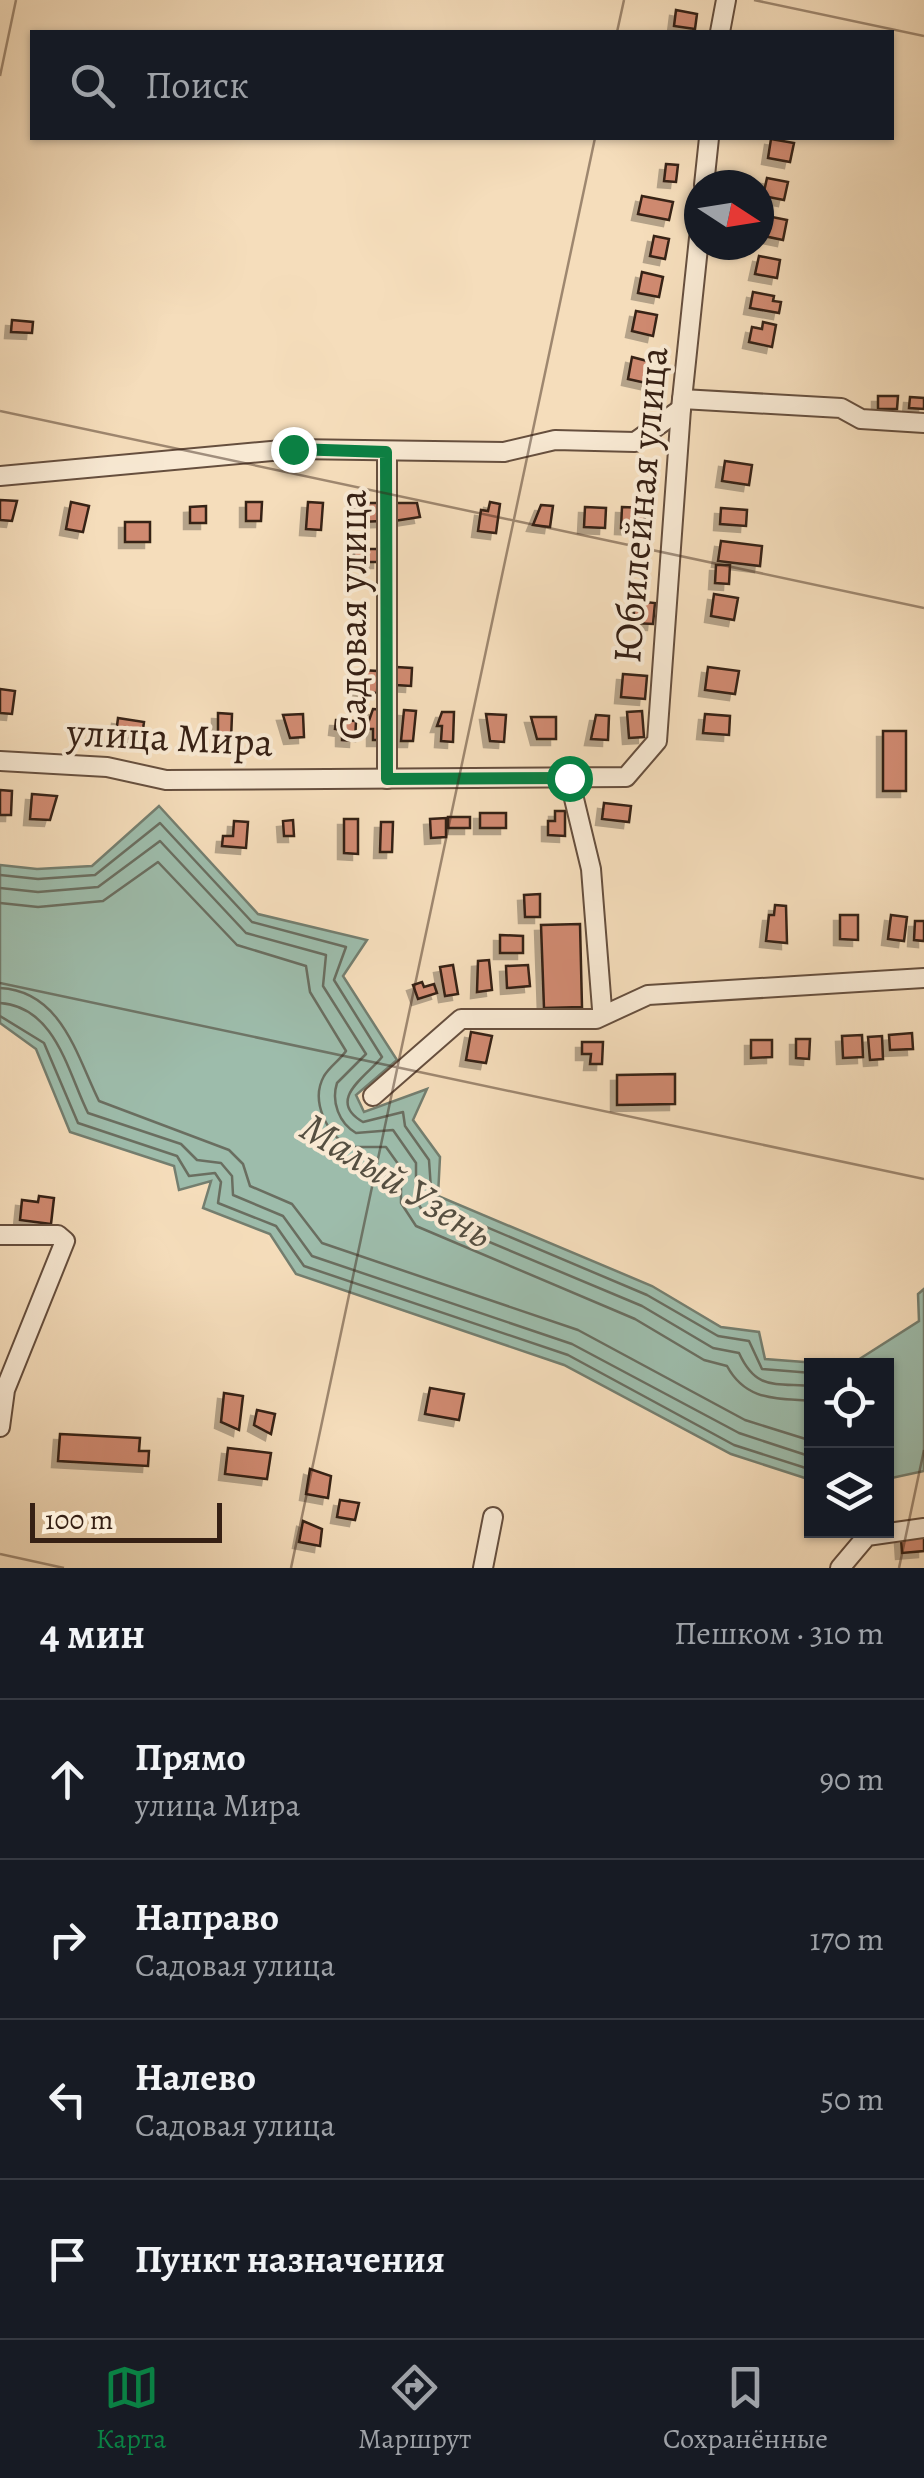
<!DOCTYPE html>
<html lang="ru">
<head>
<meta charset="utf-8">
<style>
  :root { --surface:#171b24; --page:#242831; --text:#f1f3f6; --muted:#9ea1a6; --line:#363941; --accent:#0b8043 }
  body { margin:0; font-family:Alegreya,serif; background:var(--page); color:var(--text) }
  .controls { position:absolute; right:30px; bottom:30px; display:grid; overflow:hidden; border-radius:0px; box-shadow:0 2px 8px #0004 }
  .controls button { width:90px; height:90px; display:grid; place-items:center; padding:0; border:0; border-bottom:2px solid var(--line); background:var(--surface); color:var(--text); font:50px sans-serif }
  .compass { position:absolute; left:684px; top:170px; width:90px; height:90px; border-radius:50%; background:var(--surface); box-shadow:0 2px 8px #0004; rotate:102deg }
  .scale { position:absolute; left:30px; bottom:25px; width:192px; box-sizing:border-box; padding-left:10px; border:5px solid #362014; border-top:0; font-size:28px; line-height:35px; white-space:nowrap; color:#362014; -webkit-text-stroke:8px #f8e9d3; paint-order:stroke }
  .stop { position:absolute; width:30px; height:30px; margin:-22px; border:8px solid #0b8043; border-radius:50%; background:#fff }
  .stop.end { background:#0b8043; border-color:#fff; box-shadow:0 2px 10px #0008 }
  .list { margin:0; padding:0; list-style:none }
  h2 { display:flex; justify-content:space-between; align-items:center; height:130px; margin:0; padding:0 40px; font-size:42px }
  h2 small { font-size:32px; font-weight:400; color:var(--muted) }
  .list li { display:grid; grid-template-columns:65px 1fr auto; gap:30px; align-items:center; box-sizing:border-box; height:160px; padding:0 40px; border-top:2px solid var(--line) }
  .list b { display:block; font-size:38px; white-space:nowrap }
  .list p { margin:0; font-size:32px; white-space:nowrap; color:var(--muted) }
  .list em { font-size:32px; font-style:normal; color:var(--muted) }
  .icon { flex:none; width:55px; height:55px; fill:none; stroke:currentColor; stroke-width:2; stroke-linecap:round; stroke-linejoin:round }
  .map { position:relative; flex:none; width:924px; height:1568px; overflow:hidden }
  .search { position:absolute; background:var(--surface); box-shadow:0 2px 8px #0004; left:30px; right:30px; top:30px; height:110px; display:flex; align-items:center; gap:25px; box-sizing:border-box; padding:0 35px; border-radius:0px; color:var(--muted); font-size:38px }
  .sheet { height:770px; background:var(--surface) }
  nav { display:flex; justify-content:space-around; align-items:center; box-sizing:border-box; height:140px; border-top:2px solid var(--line); background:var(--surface); font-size:28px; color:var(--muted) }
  nav a { display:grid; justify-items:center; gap:5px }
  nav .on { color:var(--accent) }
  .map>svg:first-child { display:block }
  .water { fill:#9dbcab; stroke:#747e6f; stroke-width:2.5 }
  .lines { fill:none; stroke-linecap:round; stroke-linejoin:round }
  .shore { stroke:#6a6e60; stroke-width:2.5 }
  .building { fill:#d08a71; stroke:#362014; stroke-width:2.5; filter:url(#shadow) }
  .minor-casing { stroke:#664f3e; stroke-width:22 }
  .minor { stroke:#f8e9d3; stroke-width:18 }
  .route { stroke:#0b8043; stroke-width:12 }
  .ticks { fill:none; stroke:#362014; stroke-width:2.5; stroke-opacity:0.45 }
  .labels { text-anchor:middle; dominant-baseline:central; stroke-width:8; stroke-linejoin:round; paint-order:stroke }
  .street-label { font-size:40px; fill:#362014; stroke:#f8e9d3 }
  .water-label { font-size:42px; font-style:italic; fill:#554f41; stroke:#f8e9d3 }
</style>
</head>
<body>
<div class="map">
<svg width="924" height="1568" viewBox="0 0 924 1568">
  <defs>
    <filter id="shadow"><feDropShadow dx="-6" dy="6" stdDeviation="0" flood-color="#0004"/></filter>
  </defs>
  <rect width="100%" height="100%" fill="#f5ddbb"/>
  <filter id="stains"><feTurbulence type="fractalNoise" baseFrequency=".002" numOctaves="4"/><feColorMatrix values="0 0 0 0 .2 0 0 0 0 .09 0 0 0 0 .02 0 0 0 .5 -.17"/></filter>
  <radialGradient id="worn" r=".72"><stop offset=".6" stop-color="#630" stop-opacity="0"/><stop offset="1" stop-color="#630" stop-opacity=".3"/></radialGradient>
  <!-- water -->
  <g class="water">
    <path d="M159,806l99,108 109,26 -24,36 54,84 -41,35 8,17 63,-23 -14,31 27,37 -2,39 214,90 69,41 38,5 6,27 79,6 -32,1 -1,114 -80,-26 -167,-89 -268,-91 -26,-40 -67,-26 8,-27 -32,9 -5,-24 -104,-34 -34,-83 -36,-26v-158l37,4 55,-3z"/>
    <path d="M924,1289v182l-37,8 -1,-113 -36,-1 69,-44 -1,-27z"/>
  </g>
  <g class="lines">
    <!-- shore -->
    <g class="shore">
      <path d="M0,875l38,4 57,-4 65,-52 92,99 94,25 -12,33 48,77c-15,19 -57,43 -19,65l40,-10 2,14 24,34 3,44 215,91 71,41 31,5 13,28 50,4"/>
      <path d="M0,888l38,4 60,-5 62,-46 86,92 80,22 -3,31 43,68 -29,29c-6,19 2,40 19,50l37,-3 23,33v37l9,15 217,91 71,42 26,5c17,37 34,30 73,33"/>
      <path d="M0,903l38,4 65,-6 55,-39 79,83 69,21 4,26 36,59c-6,9 -16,15 -22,25 -14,25 3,59 26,71h36l15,21v35l15,23 219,93 69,41 23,6c19,35 48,32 85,35"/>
      <path d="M0,988c62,3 77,69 99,113l130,49 14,14 7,22 42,18 30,39 256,87 167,90 67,21"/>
      <path d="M0,1003c56,4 68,70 88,110l93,31 16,16 24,3 11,13 1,19 50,21 29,40 260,88 167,89 73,24"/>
      <path d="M0,1016l44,27 34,80 99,33 12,20 26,-3 6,9 -3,21 58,23 28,40 264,89 166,90 78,25"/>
    </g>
  </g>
  <!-- building -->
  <g class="building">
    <path d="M676,10l21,4 -2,15 -21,-3z"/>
    <path d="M771,139l23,4 -4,19 -22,-4z"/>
    <path d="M666,164l12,1 -2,17 -12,-1z"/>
    <path d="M767,178l21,4 -4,18 -21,-4z"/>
    <path d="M642,196l31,6 -4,18 -31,-6z"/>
    <path d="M762,215l25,5 -4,20 -24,-5z"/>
    <path d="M654,236l15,3 -4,20 -15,-3z"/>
    <path d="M759,256l21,4 -3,18 -22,-4z"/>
    <path d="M642,272l21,5 -4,20 -21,-4z"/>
    <path d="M753,292l21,4 -1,5 8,1 -2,11 -29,-5z"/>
    <path d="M636,311l21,4 -4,21 -21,-5z"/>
    <path d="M12,320l21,2 -1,11 -21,-1z"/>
    <path d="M763,322l13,3 -4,22 -23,-5 3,-15 10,2z"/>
    <path d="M632,357l19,5 -5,21 -18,-4z"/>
    <path d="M878,396h20l-1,13h-19z"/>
    <path d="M910,397l14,1v11l-15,-1z"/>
    <path d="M725,461l27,4 -3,20 -27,-4z"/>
    <path d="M0,500l17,1 -5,20 -12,-1z"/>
    <path d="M71,502l18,4 -6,26 -17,-3z"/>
    <path d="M246,502h16l-1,19h-15z"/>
    <path d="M308,502l15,1 -2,27 -15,-1z"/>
    <path d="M490,502l10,2 -4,29 -18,-2 3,-21 7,1z"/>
    <path d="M359,503h23v18l-23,1z"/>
    <path d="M394,503h23l3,14 -26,4z"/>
    <path d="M541,505l12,1 -3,21 -17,-2z"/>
    <path d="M206,506v17h-16v-16z"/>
    <path d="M585,507l21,1 -1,20 -21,-1z"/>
    <path d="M622,507l23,1 -1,21 -23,-1z"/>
    <path d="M721,508l26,2 -1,16 -26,-2z"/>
    <rect x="125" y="522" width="25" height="20"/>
    <path d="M721,541l41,5 -2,20 -42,-5z"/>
    <rect x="354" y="549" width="25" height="13"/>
    <path d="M716,565h14l-1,19 -14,-1z"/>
    <path d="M714,594l24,4 -4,22 -23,-4z"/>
    <path d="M635,601l20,2 -2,21 -20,-1z"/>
    <path d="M396,667l16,1 -1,18 -15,-1z"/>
    <path d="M708,667l31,4 -4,23 -30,-4z"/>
    <path d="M360,670l18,1 -1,22 -18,-1z"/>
    <path d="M623,674l24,2 -2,23 -24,-2z"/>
    <path d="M0,689l15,2 -3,23 -12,-1z"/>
    <path d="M373,709l11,1 -1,30h-10v-11h-7z"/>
    <path d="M404,710l12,1 -3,30h-12z"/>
    <path d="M642,711l2,26 -15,1 -2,-26z"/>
    <path d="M442,712h12l-1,30 -12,-1 1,-15h-5z"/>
    <path d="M218,713l14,1 -1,26h-13z"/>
    <path d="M303,714l1,23 -14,1 -7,-23z"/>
    <path d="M486,714l20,1 -2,27 -14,-1z"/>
    <path d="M705,714l25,2 -1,19 -26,-2z"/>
    <path d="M596,715l13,1 -1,24 -17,-1z"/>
    <path d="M531,717h25v22h-19z"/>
    <path d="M118,718l26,4 -3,21 -25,-9z"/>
    <path d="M336,720l20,1 -1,20 -13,-1v-10l-7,-1z"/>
    <rect x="883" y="731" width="23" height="60"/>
    <path d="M0,790l12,1 -1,24h-11z"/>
    <path d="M32,794l25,2 -7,24 -20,-1z"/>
    <path d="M604,803l27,3 -2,16 -27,-3z"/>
    <path d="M555,811h10v25l-17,-1v-14h7z"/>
    <rect x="480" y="813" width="26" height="15"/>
    <rect x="448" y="817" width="22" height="11"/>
    <path d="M446,818v19l-15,1 -1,-19z"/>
    <path d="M344,819h14v35l-14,-1z"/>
    <path d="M293,820l1,16h-10l-1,-15z"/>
    <path d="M234,821l14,1 -2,26 -24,-2 1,-10h10z"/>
    <path d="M381,822h12l-1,30h-12z"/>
    <path d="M540,894v23h-15l-1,-22z"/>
    <path d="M775,905l11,1 1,37 -21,-2 3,-26h5z"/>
    <path d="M840,915h18v25l-18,-1z"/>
    <path d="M891,915l16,2 -3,24 -16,-2z"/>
    <path d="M915,921h9v20l-10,-1z"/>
    <path d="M580,924l2,83 -38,1 -3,-83z"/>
    <path d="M500,935l23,1v17h-23z"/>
    <path d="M489,960l3,30 -15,2 1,-31z"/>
    <path d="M453,965l5,29 -13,2 -5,-29z"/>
    <path d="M528,965l2,21 -23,2 -1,-22z"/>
    <path d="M422,982l2,5 10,-3 3,9 -19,6 -5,-14z"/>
    <path d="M471,1032l21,4 -6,27 -20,-3z"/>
    <path d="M912,1033l1,16 -23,1 -1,-15z"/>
    <path d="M862,1035l1,22 -20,1 -1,-22z"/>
    <path d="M882,1036l1,23 -13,1 -2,-23z"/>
    <path d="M796,1039h14l-1,20 -13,-1z"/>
    <path d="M751,1040h21v17l-21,1z"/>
    <path d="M582,1042h21l-1,22h-12l1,-10h-9z"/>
    <path d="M675,1074v30l-58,1v-30z"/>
    <path d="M39,1196l15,2 -3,26 -31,-4 2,-20 16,2z"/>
    <path d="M430,1388l34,6 -5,26 -34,-6z"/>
    <path d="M224,1393l19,3 -4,34 -18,-8z"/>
    <path d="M257,1410l18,4 -4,20 -17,-9z"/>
    <path d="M60,1434l80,4 -1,13h10l-1,15 -90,-5z"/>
    <path d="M228,1448l43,5 -4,26 -42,-5z"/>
    <path d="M310,1469l21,7 -3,22 -22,-4z"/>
    <path d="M340,1500l19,3 -4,17 -18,-3z"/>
    <path d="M303,1521l19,8 -2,17 -21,-4z"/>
    <path d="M924,1536v15l-22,2 -1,-15z"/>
  </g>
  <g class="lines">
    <!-- minor casing -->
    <g class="minor-casing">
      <g id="minor">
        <path d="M720,32l6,-32"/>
        <path d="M704,185l5,-47"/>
        <path d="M682,399l159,9 20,11 63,4"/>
        <path d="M387,451v328"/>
        <path d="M0,476l293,-27 211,3 51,-12 80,2 46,-33"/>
        <path d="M0,761l107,6 59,13 460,-3 31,-36 24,-332 18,-171"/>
        <path d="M569,778l22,91 11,140"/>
        <path d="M373,1096l88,-77h135l52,-24 276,-17"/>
        <path d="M0,1235h58l7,6 -60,149 -5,37"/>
        <path d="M483,1568l10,-51"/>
        <path d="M840,1568l27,-32 57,-8"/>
      </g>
    </g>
    <!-- minor -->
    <use href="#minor" class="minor"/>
  </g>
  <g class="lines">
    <!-- route -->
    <path class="route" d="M293,449l93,3 1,327 182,-1"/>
  </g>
  <!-- ticks -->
  <path class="ticks" d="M754,0l170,36M617,32l7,-32M0,76l16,-76M0,411l924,197M0,983l924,196M0,1554l64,14M291,1568l304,-1430M899,1568l25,-118"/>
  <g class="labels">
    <!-- street labels -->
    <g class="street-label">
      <text transform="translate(640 505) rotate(-85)">Юбилейная улица</text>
      <text transform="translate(352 615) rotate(-90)">Садовая улица</text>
      <text transform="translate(170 737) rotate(3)">улица Мира</text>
    </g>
    <!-- water labels -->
    <g class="water-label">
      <text transform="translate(397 1180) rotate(32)">Малый Узень</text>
    </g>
  </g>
  <rect width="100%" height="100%" filter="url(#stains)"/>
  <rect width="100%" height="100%" fill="url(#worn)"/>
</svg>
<div class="controls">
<button><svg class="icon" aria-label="locate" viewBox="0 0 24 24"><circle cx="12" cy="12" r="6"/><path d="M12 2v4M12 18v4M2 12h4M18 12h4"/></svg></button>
<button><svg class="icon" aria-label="layers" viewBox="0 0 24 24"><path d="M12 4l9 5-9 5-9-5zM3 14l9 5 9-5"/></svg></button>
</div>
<svg class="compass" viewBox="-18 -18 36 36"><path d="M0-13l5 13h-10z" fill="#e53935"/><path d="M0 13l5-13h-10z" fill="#9ea1a6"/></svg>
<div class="scale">100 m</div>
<div class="stop" style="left:569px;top:778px"></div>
<div class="stop end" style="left:293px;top:449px"></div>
<div class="search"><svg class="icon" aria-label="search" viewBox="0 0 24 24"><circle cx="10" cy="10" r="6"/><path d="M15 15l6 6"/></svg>Поиск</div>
</div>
<section class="sheet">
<h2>4 мин<small>Пешком · 310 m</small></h2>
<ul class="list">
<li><svg class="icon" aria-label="ahead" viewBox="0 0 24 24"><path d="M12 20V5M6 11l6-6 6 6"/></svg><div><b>Прямо</b><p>улица Мира</p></div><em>90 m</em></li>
<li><svg class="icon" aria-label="right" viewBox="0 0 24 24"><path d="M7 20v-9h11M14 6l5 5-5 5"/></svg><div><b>Направо</b><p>Садовая улица</p></div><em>170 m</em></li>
<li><svg class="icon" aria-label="left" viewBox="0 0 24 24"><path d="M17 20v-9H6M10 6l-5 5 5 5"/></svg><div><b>Налево</b><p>Садовая улица</p></div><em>50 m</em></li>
<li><svg class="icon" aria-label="arrive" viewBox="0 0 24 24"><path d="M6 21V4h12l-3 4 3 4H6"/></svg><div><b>Пункт назначения</b></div></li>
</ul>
</section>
<nav>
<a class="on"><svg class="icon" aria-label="map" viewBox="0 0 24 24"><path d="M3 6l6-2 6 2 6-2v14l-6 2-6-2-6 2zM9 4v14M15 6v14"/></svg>Карта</a>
<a><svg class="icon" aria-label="directions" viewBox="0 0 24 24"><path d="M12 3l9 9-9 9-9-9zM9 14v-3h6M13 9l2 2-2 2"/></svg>Маршрут</a>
<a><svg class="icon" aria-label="saved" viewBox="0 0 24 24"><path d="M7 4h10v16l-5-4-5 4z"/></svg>Сохранённые</a>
</nav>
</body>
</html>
